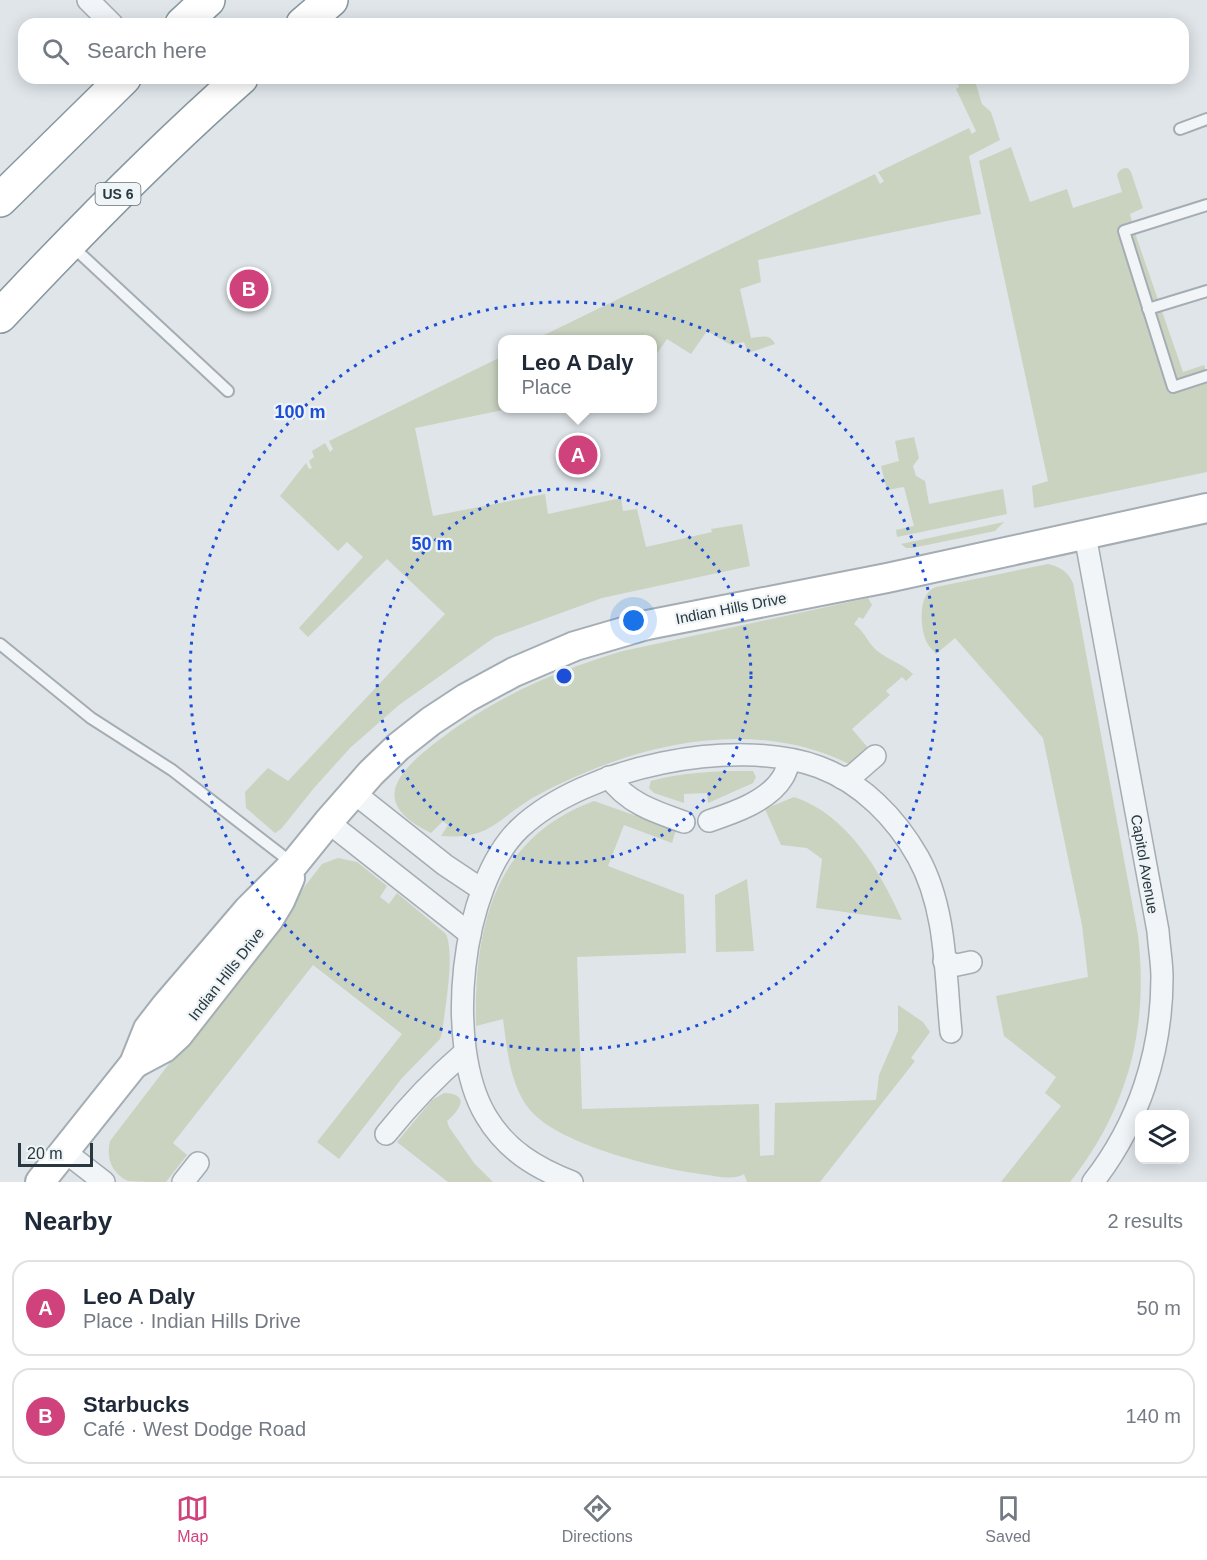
<!DOCTYPE html>
<html lang="en">
<head>
<meta charset="utf-8">
<style>
  :root { --surface:#fff; --page:#f2f2f3; --text:#1f2937; --muted:#747a83; --line:#e0e1e3; --accent:#cf427c }
  body { margin:0; font-family:Arial,sans-serif; background:var(--page); color:var(--text) }
  .controls { position:absolute; right:18px; bottom:18px; display:grid; overflow:hidden; border-radius:12px; box-shadow:0 3px 15px #0003 }
  .controls button { width:54px; height:54px; display:grid; place-items:center; padding:0; border:0; border-bottom:2px solid var(--line); background:var(--surface); color:var(--text); font:30px sans-serif }
  .scale { position:absolute; left:18px; bottom:15px; width:75px; box-sizing:border-box; padding-left:6px; border:3px solid #283740; border-top:0; font-size:16px; line-height:21px; white-space:nowrap; color:#283740; -webkit-text-stroke:4px #eff4f6; paint-order:stroke }
  .you { position:absolute; left:634px; top:621px; width:21px; height:21px; margin:-15px; border:4px solid #fff; border-radius:50%; background:#1a73e8; box-shadow:0 0 0 9px #1a73e833 }
  .badge { display:grid; place-items:center; width:39px; height:39px; border-radius:50%; background:var(--accent); color:#fff; font-size:20px; font-weight:700 }
  .pin { position:absolute; translate:-50% -50%; border:3px solid #fff; box-shadow:0 2px 6px #0006 }
  .popup { position:absolute; left:498px; top:335px; width:159px; height:78px; box-sizing:border-box; display:grid; place-content:center; border-radius:12px; background:var(--surface); filter:drop-shadow(0 2px 4px #0005); font-size:20px; white-space:nowrap; color:var(--muted) }
  .popup b { font-size:22px; color:var(--text) }
  .popup::after { content:''; position:absolute; left:50%; top:100%; margin-left:-12px; border:12px solid transparent; border-top-color:var(--surface) }
  .list { margin:0; padding:0; list-style:none }
  h2 { display:flex; justify-content:space-between; align-items:center; height:78px; margin:0; padding:0 24px; font-size:26px }
  h2 small { font-size:20px; font-weight:400; color:var(--muted) }
  .list li { display:grid; grid-template-columns:39px 1fr auto; gap:18px; align-items:center; box-sizing:border-box; height:96px; margin:0 12px 12px; padding:0 12px; border:2px solid var(--line); border-radius:18px }
  .list b { display:block; font-size:22px; white-space:nowrap }
  .list p { margin:0; font-size:20px; white-space:nowrap; color:var(--muted) }
  .list em { font-size:20px; font-style:normal; color:var(--muted) }
  .icon { flex:none; width:33px; height:33px; fill:none; stroke:currentColor; stroke-width:2; stroke-linecap:round; stroke-linejoin:round }
  .map { position:relative; flex:none; width:1207px; height:1182px; overflow:hidden }
  .search { position:absolute; background:var(--surface); box-shadow:0 3px 15px #0003; left:18px; right:18px; top:18px; height:66px; display:flex; align-items:center; gap:15px; box-sizing:border-box; padding:0 21px; border-radius:18px; color:var(--muted); font-size:22px }
  .sheet { height:294px; background:var(--surface) }
  nav { display:flex; justify-content:space-around; align-items:center; box-sizing:border-box; height:84px; border-top:2px solid var(--line); background:var(--surface); font-size:16px; color:var(--muted) }
  nav a { display:grid; justify-items:center; gap:3px }
  nav .on { color:var(--accent) }
  .map>svg:first-child { display:block }
  .green { fill:#cad3c0 }
  .lines { fill:none; stroke-linecap:round; stroke-linejoin:round }
  .lane-casing { stroke:#a4adb3; stroke-width:14 }
  .street-casing { stroke:#a4adb3; stroke-width:24 }
  .secondary-casing { stroke:#a4adb3; stroke-width:32 }
  .highway-casing { stroke:#86979f; stroke-width:36 }
  .lane { stroke:#f2f5f7; stroke-width:10 }
  .street { stroke:#f2f5f7; stroke-width:21 }
  .secondary { stroke:#fff; stroke-width:28 }
  .highway { stroke:#fff; stroke-width:33 }
  .ring { fill:none; stroke:#1d4ed8; stroke-width:3; stroke-dasharray:3 6 }
  .labels { text-anchor:middle; dominant-baseline:central; stroke-width:4.5; stroke-linejoin:round; paint-order:stroke }
  .shield { fill:#eff4f6; stroke:#647077; stroke-width:1.5 }
  .shield-label { font-size:14px; font-weight:bold; fill:#283740 }
  .street-label { font-size:15px; fill:#283740; stroke:#eff4f6 }
  .centre { fill:#1d4ed8; stroke:#eff4f6; stroke-width:3 }
  .ring-label { font-size:18px; text-anchor:middle; font-weight:bold; fill:#1d4ed8; stroke:#eff4f6; stroke-width:4.5; stroke-linejoin:round; paint-order:stroke }
</style>
</head>
<body>
<div class="map">
<svg width="1207" height="1182" viewBox="0 0 1207 1182">
  <rect width="100%" height="100%" fill="#dfe5e9"/>
  <!-- green -->
  <g class="green">
    <path d="M956,78h18l8,26 9,8 9,28 -31,16 12,58 -223,46 3,22 -21,7 11,49c9,-1 19,-5 24,6l-27,9 -4,-11 -13,3 -24,-14 -16,23 -24,-15 -14,20v-19l-117,-1 339,-165 5,10 4,-3 -6,-9 91,-44 3,6 4,-3 -20,-42 3,-2z"/>
    <path d="M1011,147l19,55 37,-13 6,19 49,-16 -5,-17c2,-4 6,-9 12,-6l2,3 12,36 -13,6 7,25 46,133 21,-7 3,9v98l-173,36 -2,-22 16,-5 -69,-320z"/>
    <path d="M503,356v52l5,1 -93,19 18,88 112,-22 3,20 73,-16 2,13 14,-2 9,38 66,-15 -1,-3 31,-5 8,42 -148,32 -107,39 -96,68 -49,43 -36,40 -33,41 -6,4 -29,-25 -1,-16 23,-24 20,13 157,-167 -58,-55 -79,78 -9,-9 64,-71 -16,-15 -9,9 -58,-55 26,-33 3,6 3,-1 -3,-7 5,-4 -2,-6 13,-8 5,9 3,-3 -4,-8z"/>
    <path d="M914,437l5,21 -6,8 3,10 9,5 4,23 74,-15 4,25 -110,23 -1,-7 18,-4 -10,-39 -17,3 -6,-24 18,-5 -4,-20z"/>
    <path d="M1004,522l-9,9 -83,17h-6l-5,-4z"/>
    <path d="M1048,564c13,3 20,8 25,19l65,352c11,93 -10,174 -68,247h-69l60,-76 -16,-13 11,-16 -52,-41 -8,-40 92,-19 -6,-52 -39,-187 -88,-100 -19,16c-3,-4 -7,-7 -9,-11 -7,-14 -10,-50 9,-56z"/>
    <path d="M868,598l4,7 -9,14 -4,-2 -5,7c10,7 13,17 22,26 11,9 27,14 37,24l-7,7 -4,-4 -16,14 4,4 -38,34 17,20 -20,15c-99,-49 -218,-19 -311,31 -41,22 -45,45 -97,41l7,-11 -5,-4 -12,12c-60,-29 -37,-58 4,-90 57,-44 119,-72 188,-92z"/>
    <path d="M749,771h4l3,6 -3,6 -45,20 -1,-10 -23,1v9l-30,-10 -5,-5 2,-7c31,-9 65,-10 98,-10z"/>
    <path d="M794,797c54,18 86,74 108,123l-86,-12 6,-49 -15,-11 -26,-3 -16,-36z"/>
    <path d="M594,801l82,29 -4,13 -48,-18 -16,41 76,29 2,58 -109,4 5,152 177,-5 1,52 14,-1 1,-52 101,-3 3,-25 19,-44v-26l25,17 7,10 -19,26 4,3 -95,121h-73l-3,-8c-9,6 -25,3 -36,1 -45,-5 -148,-29 -178,-65 -20,-24 -23,-61 -27,-91l-27,7c-2,-97 17,-188 118,-225z"/>
    <path d="M338,858l19,4 30,24 -7,11 9,7 8,-11 49,41c9,21 -1,74 -4,99l-2,6 -38,39 -63,81 -22,-17 85,-108 -89,-69 -140,178 14,12 -21,27c-9,0 -31,0 -38,-1 -17,-8 -22,-24 -18,-40l212,-277z"/>
    <path d="M747,879l7,72 -38,1 -1,-57z"/>
    <path d="M444,1093c27,1 16,17 3,28l2,6 25,36 19,19h-45l-51,-40 35,-42z"/>
  </g>
  <g class="lines">
    <!-- lane casing -->
    <g class="lane-casing">
      <g id="lane">
        <path d="M1180,129l27,-10"/>
        <path d="M1207,205l-83,26 49,156 34,-11"/>
        <path d="M72,246l156,145"/>
        <path d="M1148,309l59,-18"/>
        <path d="M0,644l91,74 81,52 120,93"/>
      </g>
    </g>
    <!-- street casing -->
    <g class="street-casing">
      <g id="street">
        <path d="M88,0l24,24"/>
        <path d="M1085,535l73,396c1,16 4,31 4,46 0,75 -23,146 -69,205"/>
        <path d="M609,777c18,26 46,35 75,45"/>
        <path d="M842,778l10,-2 23,-20"/>
        <path d="M353,792l92,73 36,24"/>
        <path d="M709,821c24,-8 60,-20 74,-44 3,-5 5,-12 7,-17"/>
        <path d="M328,822l142,112"/>
        <path d="M944,961l13,4 14,-3"/>
        <path d="M386,1134c24,-30 50,-57 79,-82"/>
        <path d="M64,1151l40,31"/>
        <path d="M183,1182l15,-19"/>
        <path d="M572,1182c-36,-14 -66,-32 -86,-66 -42,-70 -26,-231 34,-288 65,-61 215,-92 299,-61 43,16 77,51 99,90 29,52 27,117 33,175"/>
      </g>
    </g>
    <!-- secondary casing -->
    <g class="secondary-casing">
      <g id="secondary">
        <path d="M134,1064l30,-16 14,-13 91,-116 11,-18 10,-23"/>
        <path d="M40,1182l94,-118 14,-35 17,-22 83,-97 46,-46 34,-42 43,-49 27,-26 33,-26 35,-23 48,-26 61,-26 72,-21 240,-47 320,-70"/>
      </g>
    </g>
    <!-- highway casing -->
    <g class="highway-casing">
      <g id="highway">
        <path d="M182,24l26,-24"/>
        <path d="M303,24l28,-24"/>
        <path d="M0,200l124,-122"/>
        <path d="M0,316c77,-82 156,-163 241,-238"/>
      </g>
    </g>
    <!-- lane -->
    <use href="#lane" class="lane"/>
    <!-- street -->
    <use href="#street" class="street"/>
    <!-- secondary -->
    <use href="#secondary" class="secondary"/>
    <!-- highway -->
    <use href="#highway" class="highway"/>
  </g>
  <!-- distance rings -->
  <g class="ring">
    <circle cx="564" cy="676" r="187"/>
    <circle cx="564" cy="676" r="374"/>
  </g>
  <g class="labels">
    <!-- shield labels -->
    <rect class="shield" x="95.5" y="183" width="45" height="22" rx="4.5"/>
    <g class="shield-label">
      <text x="118" y="194">US 6</text>
    </g>
    <!-- street labels -->
    <g class="street-label">
      <text transform="translate(731 608) rotate(-11)">Indian Hills Drive</text>
      <text transform="translate(1145 864) rotate(80)">Capitol Avenue</text>
      <text transform="translate(226 974) rotate(-52)">Indian Hills Drive</text>
    </g>
  </g>
  <circle cx="564" cy="676" r="9" class="centre"/>
  <g class="ring-label">
    <text x="300" y="418">100 m</text>
    <text x="432" y="550">50 m</text>
  </g>
</svg>
<div class="controls">
<button><svg class="icon" aria-label="layers" viewBox="0 0 24 24"><path d="M12 4l9 5-9 5-9-5zM3 14l9 5 9-5"/></svg></button>
</div>
<div class="scale">20 m</div>
<div class="you"></div>
<div class="pin badge" style="left:578px;top:455px">A</div>
<div class="popup"><b>Leo A Daly</b>Place</div>
<div class="pin badge" style="left:249px;top:289px">B</div>
<div class="search"><svg class="icon" aria-label="search" viewBox="0 0 24 24"><circle cx="10" cy="10" r="6"/><path d="M15 15l6 6"/></svg>Search here</div>
</div>
<section class="sheet">
<h2>Nearby<small>2 results</small></h2>
<ul class="list">
<li><span class="badge">A</span><div><b>Leo A Daly</b><p>Place · Indian Hills Drive</p></div><em>50 m</em></li>
<li><span class="badge">B</span><div><b>Starbucks</b><p>Café · West Dodge Road</p></div><em>140 m</em></li>
</ul>
</section>
<nav>
<a class="on"><svg class="icon" aria-label="map" viewBox="0 0 24 24"><path d="M3 6l6-2 6 2 6-2v14l-6 2-6-2-6 2zM9 4v14M15 6v14"/></svg>Map</a>
<a><svg class="icon" aria-label="directions" viewBox="0 0 24 24"><path d="M12 3l9 9-9 9-9-9zM9 14v-3h6M13 9l2 2-2 2"/></svg>Directions</a>
<a><svg class="icon" aria-label="saved" viewBox="0 0 24 24"><path d="M7 4h10v16l-5-4-5 4z"/></svg>Saved</a>
</nav>
</body>
</html>
